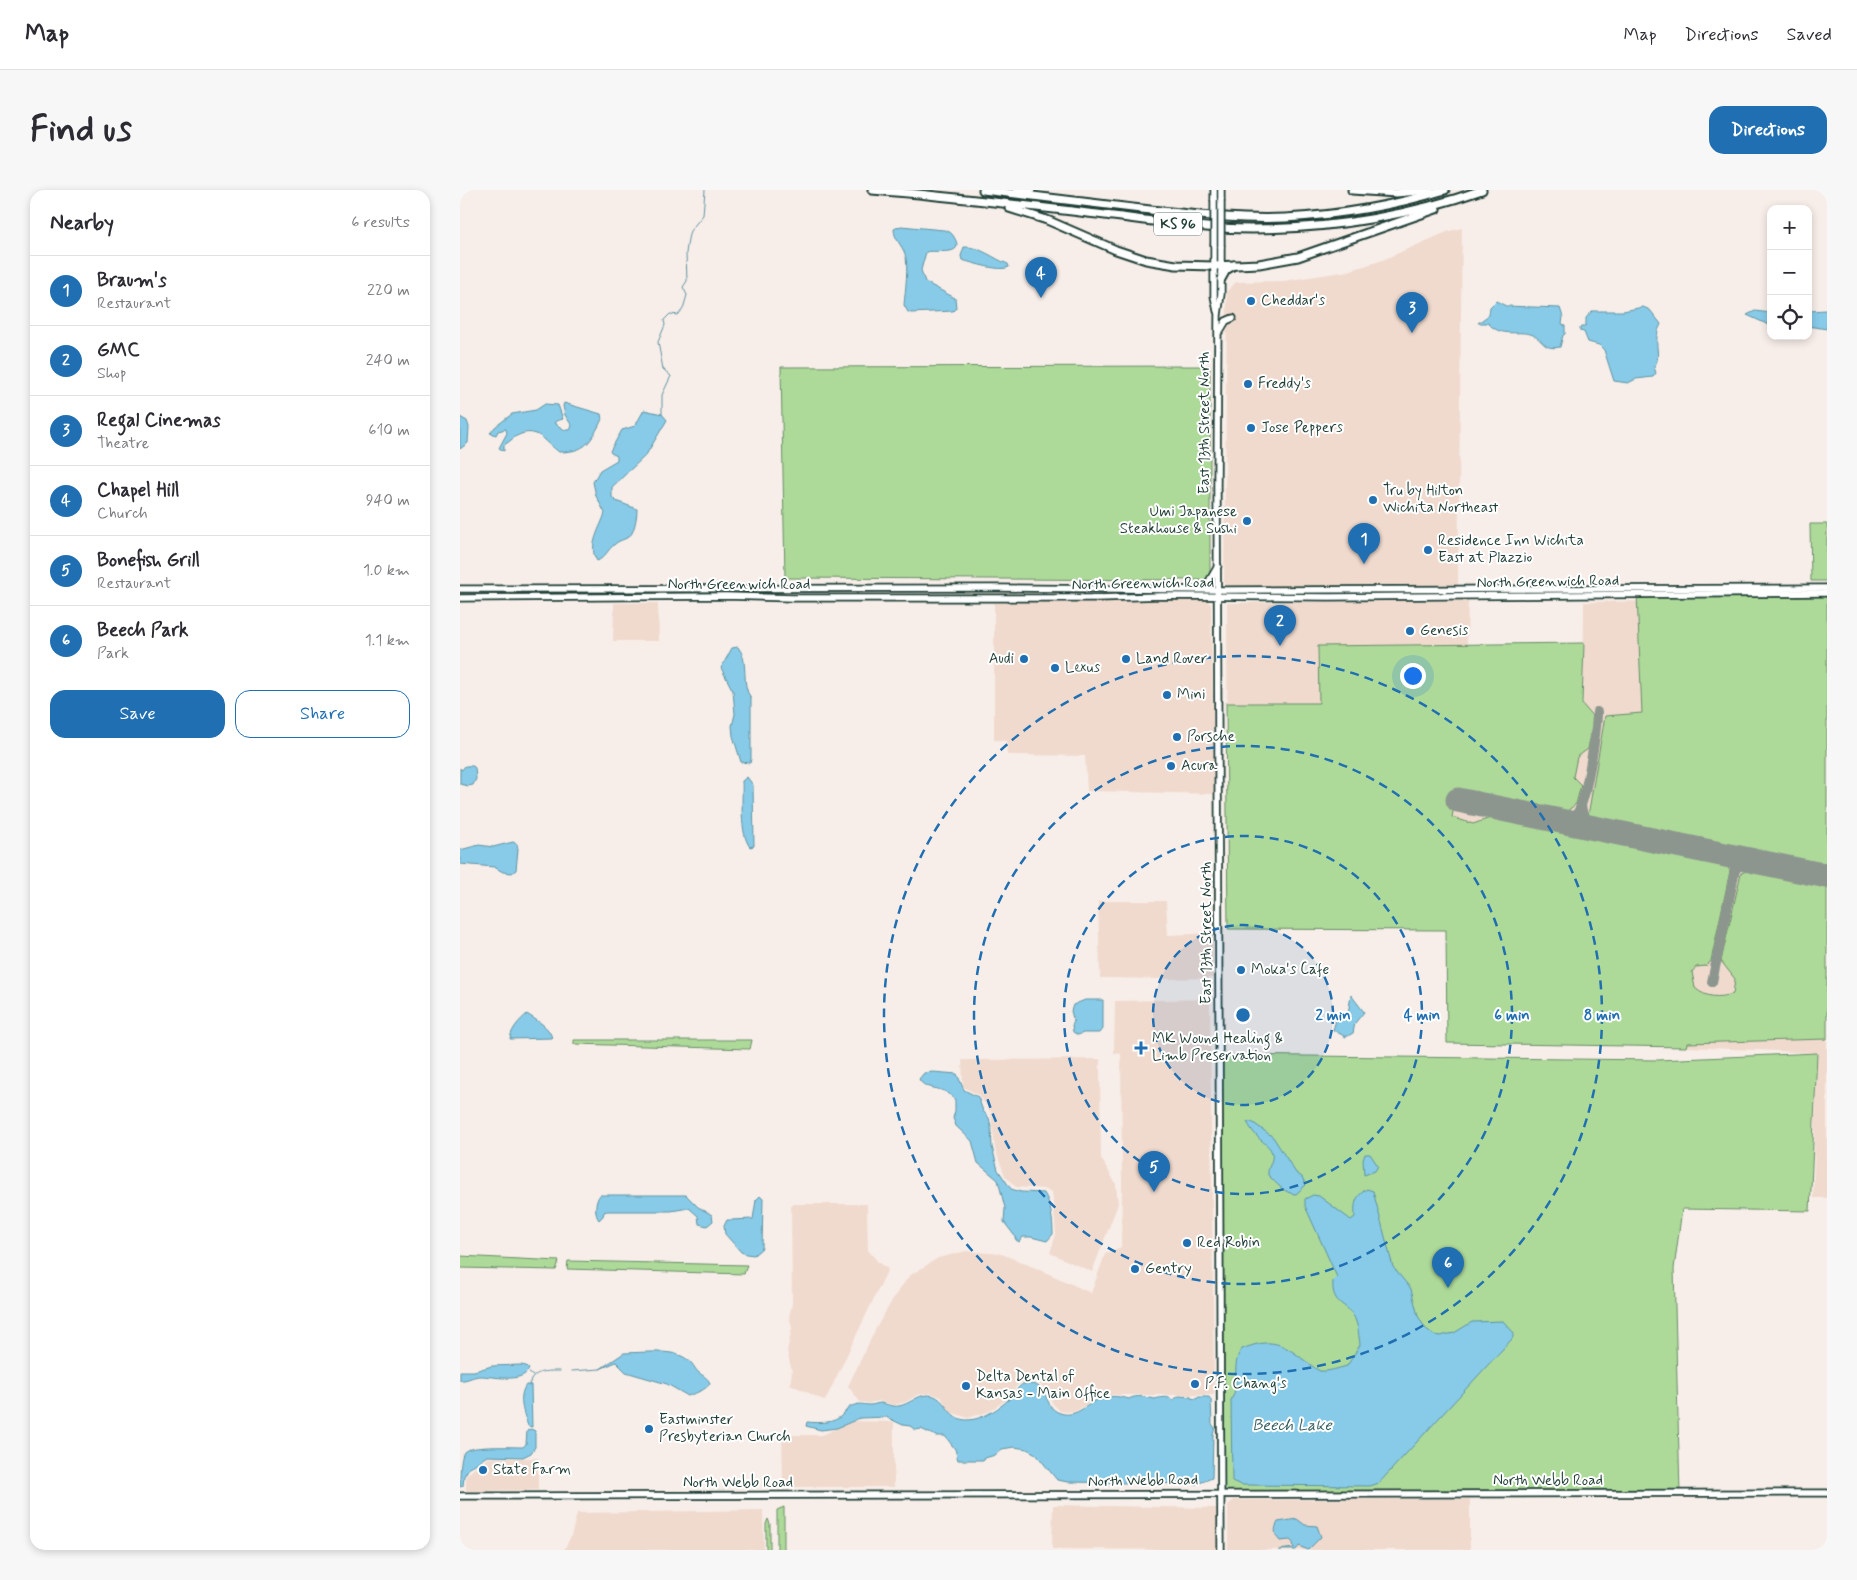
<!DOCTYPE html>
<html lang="en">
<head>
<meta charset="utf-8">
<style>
  :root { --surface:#fff; --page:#f7f7f7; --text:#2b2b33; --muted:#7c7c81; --line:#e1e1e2; --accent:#1f6fb2 }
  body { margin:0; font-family:Mynerve,sans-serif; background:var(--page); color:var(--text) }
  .controls { position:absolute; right:15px; top:15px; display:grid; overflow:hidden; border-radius:10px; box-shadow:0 2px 8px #0003 }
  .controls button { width:45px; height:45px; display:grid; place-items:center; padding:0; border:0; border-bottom:1px solid var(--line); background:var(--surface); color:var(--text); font:25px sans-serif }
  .you { position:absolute; left:952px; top:485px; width:18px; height:18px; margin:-12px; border:4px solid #fff; border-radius:50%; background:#1a73e8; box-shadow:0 0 0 8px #1a73e833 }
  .badge { display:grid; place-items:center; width:32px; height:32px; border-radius:50%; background:var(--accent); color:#fff; font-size:16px; font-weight:700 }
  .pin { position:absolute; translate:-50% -41px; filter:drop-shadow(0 1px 2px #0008) }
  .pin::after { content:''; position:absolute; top:26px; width:18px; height:15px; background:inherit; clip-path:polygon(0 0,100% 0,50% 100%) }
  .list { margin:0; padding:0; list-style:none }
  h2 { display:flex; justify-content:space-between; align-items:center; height:65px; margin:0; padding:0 20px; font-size:21px }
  h2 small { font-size:16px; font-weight:400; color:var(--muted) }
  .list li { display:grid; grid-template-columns:32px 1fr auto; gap:15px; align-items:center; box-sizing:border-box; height:70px; padding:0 20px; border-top:1px solid var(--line) }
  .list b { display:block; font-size:19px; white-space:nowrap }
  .list p { margin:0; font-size:16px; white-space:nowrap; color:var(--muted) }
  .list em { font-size:16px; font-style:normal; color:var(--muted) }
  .actions { display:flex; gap:10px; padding:15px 20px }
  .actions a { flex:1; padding:11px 0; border:1px solid var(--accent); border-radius:15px; text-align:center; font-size:18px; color:var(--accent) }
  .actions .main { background:var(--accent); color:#fff }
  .icon { flex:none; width:28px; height:28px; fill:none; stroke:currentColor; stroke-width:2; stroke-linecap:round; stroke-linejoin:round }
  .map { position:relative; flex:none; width:1367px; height:1360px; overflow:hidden; border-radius:15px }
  header { display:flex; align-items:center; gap:30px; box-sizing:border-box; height:70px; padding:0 25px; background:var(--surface); border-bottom:1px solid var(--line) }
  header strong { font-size:24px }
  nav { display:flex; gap:28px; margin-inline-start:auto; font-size:18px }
  .intro { display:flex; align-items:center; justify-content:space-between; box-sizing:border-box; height:120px; padding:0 30px }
  h1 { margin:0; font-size:35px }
  .button { padding:12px 22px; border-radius:15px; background:var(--accent); color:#fff; font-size:18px; font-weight:700 }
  main { display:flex; gap:30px; padding:0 30px }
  aside { flex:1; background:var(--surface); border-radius:15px; box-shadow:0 2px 8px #0003 }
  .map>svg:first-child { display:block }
  .built { fill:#f0dace }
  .green { fill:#aeda99; stroke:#668c66 }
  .water { fill:#87cbe9; stroke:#5d92a1 }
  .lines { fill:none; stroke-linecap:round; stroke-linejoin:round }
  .stream { stroke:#5d92a1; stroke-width:1 }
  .taxiway { stroke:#8c968e; stroke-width:10 }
  .runway { stroke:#8c968e; stroke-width:25 }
  .major-casing { stroke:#1f3d34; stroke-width:9 }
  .highway-casing { stroke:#1f3d34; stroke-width:11 }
  .major { stroke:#fff; stroke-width:5.5 }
  .highway { stroke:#fff; stroke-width:7 }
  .major-bridge-casing { stroke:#1f3d34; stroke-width:9; stroke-linecap:butt }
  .major-bridge { stroke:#fff; stroke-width:5.5 }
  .ring { fill:none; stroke:#1f6fb2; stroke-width:2.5; stroke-dasharray:9 6 }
  .poi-dot { fill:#1f6fb2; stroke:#fff; stroke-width:2 }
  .labels { text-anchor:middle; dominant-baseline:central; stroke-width:4; stroke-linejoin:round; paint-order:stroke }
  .shield { fill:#fff; stroke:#627771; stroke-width:1 }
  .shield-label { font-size:14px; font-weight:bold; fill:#1f3d34 }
  .poi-label { font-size:15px; fill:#1f3d34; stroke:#fff; text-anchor:start }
  .street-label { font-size:15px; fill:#1f3d34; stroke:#fff }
  .water-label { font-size:16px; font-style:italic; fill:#396061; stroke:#fff }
  .centre { fill:#1f6fb2; stroke:#fff; stroke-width:2.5 }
  .ring-label { font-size:15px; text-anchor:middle; font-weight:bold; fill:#1f6fb2; stroke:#fff; stroke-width:4; stroke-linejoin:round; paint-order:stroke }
</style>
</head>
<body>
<header>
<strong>Map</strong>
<nav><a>Map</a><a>Directions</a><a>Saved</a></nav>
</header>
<div class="intro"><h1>Find us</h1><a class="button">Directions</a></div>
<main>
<aside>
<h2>Nearby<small>6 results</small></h2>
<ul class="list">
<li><span class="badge">1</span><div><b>Braum's</b><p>Restaurant</p></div><em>220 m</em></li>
<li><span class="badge">2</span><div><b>GMC</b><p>Shop</p></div><em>240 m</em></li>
<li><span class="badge">3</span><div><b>Regal Cinemas</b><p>Theatre</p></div><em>610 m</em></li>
<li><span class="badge">4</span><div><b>Chapel Hill</b><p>Church</p></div><em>940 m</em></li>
<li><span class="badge">5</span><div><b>Bonefish Grill</b><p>Restaurant</p></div><em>1.0 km</em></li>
<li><span class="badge">6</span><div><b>Beech Park</b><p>Park</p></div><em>1.1 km</em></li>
</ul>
<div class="actions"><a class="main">Save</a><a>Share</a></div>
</aside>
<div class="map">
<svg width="1367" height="1360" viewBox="0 0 1367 1360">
  <rect width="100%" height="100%" fill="#f8eee9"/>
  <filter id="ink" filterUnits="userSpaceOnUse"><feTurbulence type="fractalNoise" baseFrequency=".02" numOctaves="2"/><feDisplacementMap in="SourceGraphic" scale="10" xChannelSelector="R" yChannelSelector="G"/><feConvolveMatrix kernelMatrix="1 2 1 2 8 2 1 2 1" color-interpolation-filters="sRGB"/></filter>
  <g filter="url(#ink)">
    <!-- built -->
    <g class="built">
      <path d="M1002,38l-4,360 -234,-1 3,-296 9,-9 47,-1 65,-10 32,-10 69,-30z"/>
      <path d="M745,408l6,7 3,189 -127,-3 -2,-35 -78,-1 -1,-14 -12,-1v-137z"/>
      <path d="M1367,409v599h-14l4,-145 -241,-11 -129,1 -1,-113 -218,-1 -1,-326 241,-3 -1,45 -149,1 2,57 263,2 1,-103z"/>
      <path d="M154,413h44l1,38h-46z"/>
      <path d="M638,711h68l2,34 45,-2v45l-51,1 -62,-1z"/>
      <path d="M750,809l4,396h-102l-11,1 -25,15 -10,1 -6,-1 -7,-7 -6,-12 -7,-8 -10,-2 -11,1 -13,17 -18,12 -20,6 -18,-6 -9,-15 -11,-4 -13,2 -11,7 -12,3 -15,-4 -10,2 -9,-1 -12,-16 28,-58 18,-31 15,-21 29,-18 28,-7 36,3 41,17 48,22 14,-39 16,-7 1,-61 -1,-132 -7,-1 1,-52z"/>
      <path d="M640,869l1,99 15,26 2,20 -26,68 -42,-19 6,-19 -4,-42 -9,-3 -27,-2 -11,-11 -10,-27 -4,-36 -12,-18 -16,-8 -1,-27z"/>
      <path d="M331,1014h76l1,46 11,13 9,6 -63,132 -35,-17 2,-12 -5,-21 5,-23 -3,-12 3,-12z"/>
      <path d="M393,1231l41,1v65h-111l-1,-52h40z"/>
      <path d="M28,1268h50v32l-72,1v-16z"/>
      <path d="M914,1309h96v51h-242v-45l6,-5z"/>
      <path d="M593,1315l164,3v42l-165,-1z"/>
      <path d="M303,1320l1,40h-200l7,-14 6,-23z"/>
    </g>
    <!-- green -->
    <g class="green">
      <path d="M750,176v214l-425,-2 -4,-211z"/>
      <path d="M1350,334h17v57h-16z"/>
      <path d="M1177,404l190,1v270l-239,-49 17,-100 37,-3z"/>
      <path d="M1124,453l-2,61 12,14 -6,31 -11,8 -4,20 8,8 -5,19 -10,8 -109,-20 -5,25 21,7 23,-8 231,50 3,5 -19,90 -5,5 -10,1 -4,5 3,16c11,10 24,10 38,6l2,-15 -14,-18 20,-88 12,-4 74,15v155l-140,4 -1,4 -239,-4 -1,-113 -218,-1 -2,-226h93l-1,-57z"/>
      <path d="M114,850h178l-2,9 -176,-5z"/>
      <path d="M1357,863l-7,158 -128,-2 -8,60 6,224h-459l-1,-438 438,5z"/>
      <path d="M0,1066l99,5 -3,9 -96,-2z"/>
      <path d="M108,1071l179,4 -3,9 -177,-5z"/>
      <path d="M324,1317v43h-7v-40z"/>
      <path d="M308,1329l2,5v26h-4v-26z"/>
    </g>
    <!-- water -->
    <g class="water">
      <path d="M441,36l43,4c5,1 8,3 10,7 13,21 -20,12 -28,15l-5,18 4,12 30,16 1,10 -3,3 -42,2 -3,-1 -4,-7c1,-12 5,-41 1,-51 -3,-9 -11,-15 -11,-25z"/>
      <path d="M504,57c16,-1 30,12 44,17l1,3c-9,5 -36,-4 -47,-7l-1,-4z"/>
      <path d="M1036,111l10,5 54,2 3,9 -1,7 3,1v9l-2,1 -3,12c-17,3 -15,-5 -27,-12 -14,-6 -31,4 -45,-12h-10l11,-8 1,-8z"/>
      <path d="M1183,117l7,3 11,14c-10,17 2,32 -7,43l2,6 -3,4 -17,2 -8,4 -14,-2 -10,-31 -5,-5 -11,-3 -4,-10 -4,-1v-3l6,-3v-7l6,-7h31z"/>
      <path d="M1367,120v19l-19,-3v-15z"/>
      <path d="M1295,121l16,2v13l-24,-11z"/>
      <path d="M104,213l37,11 1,5c-11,23 -16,33 -43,33 -13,-9 -20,-24 -38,-18 -7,2 -11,8 -17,11v6l-5,-3 8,-15 -1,-4 -8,2 -2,4 -6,-2 5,-6 17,-13 24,-4 9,-6 13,1 5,14 -7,2 -2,2 11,7h5l2,-4 -7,-11 -2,-9z"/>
      <path d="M184,220l18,4 5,6 -21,35 -34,32v10l4,4 21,8c0,7 -2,18 -5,24 -4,7 -12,6 -17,11 -7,5 -10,14 -18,17 -10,-15 4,-34 8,-48l-9,-17 -3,-14 7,-12 17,-10v-4l-6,-3 -1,-2 12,-21 13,-4z"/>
      <path d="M0,227l7,4 2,6 -1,16 -8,6z"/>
      <path d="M278,457c12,14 2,37 13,51v61l-1,4 -9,-1 -8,-26 -1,-10 3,-12 -2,-23 -12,-23 11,-20z"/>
      <path d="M5,576h8l2,2 1,11 -3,6 -5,1 -8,-2v-16l2,2z"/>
      <path d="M287,587l6,8 1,61 -4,1c-11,-14 -7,-49 -8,-66z"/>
      <path d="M53,652l4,2 1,5 -2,21 -4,3 -9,-1 -9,-5 -34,-3v-14l19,-5 14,2z"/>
      <path d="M891,805l13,17 -9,11 -2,10 -7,4 -13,-7 4,-13 11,-3z"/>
      <path d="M625,810h18v29l-3,4h-17l-5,2 -5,-3 -1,-7 2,-3 -3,-11 2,-6z"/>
      <path d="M67,824c10,7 22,12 25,24l-42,1c1,-10 10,-19 17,-25z"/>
      <path d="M473,882l24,2 7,16 14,7 5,14 6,7 2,9 1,20 6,23 13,19 10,3 23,1c7,11 9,28 9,41l-6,7 -16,-4h-8l-4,5 -3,-2 -2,-5 -10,-13 1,-14 -7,-28 -20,-17 -6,-22 -16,-15 -3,-8 2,-7v-11c-11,-16 -30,-8 -36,-21l5,-6z"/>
      <path d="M787,932h5l21,15 23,36 6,4 4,8 -10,9c-11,0 -20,-11 -28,-19 -1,-8 6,-14 4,-22 -2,-8 -12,-12 -16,-18 -4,-4 -6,-8 -9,-13z"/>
      <path d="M905,964h5l8,12 -3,5 -11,4 -1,-15z"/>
      <path d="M907,999l6,2 20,76 18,22 7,27 7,12 9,7 6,1 14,-3 18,-11 31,-1 11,12 -2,6 -133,144 -9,3 -129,-1 -9,-4 -1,-81c10,-16 -1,-36 11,-51 28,-11 39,-7 62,11 5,3 11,9 16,11 8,1 19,-3 27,-5l13,-21c-1,-8 -2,-21 -6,-28 -8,-15 -23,-12 -21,-36l4,-4 -32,-71v-7l8,-4 6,1 32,24 4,-3c-1,-13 0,-21 12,-28z"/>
      <path d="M140,1005h86l12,12 14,8 1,6 -6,5 -8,-2 -1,-8 -9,-8 -18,3h-64l-3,1 -1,4 -4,4c-5,-6 -4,-19 1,-25z"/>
      <path d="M300,1006l3,3 -1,49 -8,7 -8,-1 -5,-2 -16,-18 -1,-8 3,-6h3l23,-1 3,-19z"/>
      <path d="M188,1162c13,0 29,-1 40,8 5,3 6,8 10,12 5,4 9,5 12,11 -5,8 -13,9 -22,13l-21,-12 -41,-12 -10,-10 -16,7 24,-16z"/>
      <path d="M61,1175l5,1 3,3c-7,15 -36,7 -49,7 -7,0 -13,5 -20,4v-9h14l18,-5z"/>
      <path d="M563,1194c29,-3 18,23 37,29 18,6 28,-12 43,-15 9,-3 19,-1 26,1 8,-5 18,-1 26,0 7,-2 12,-3 18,1l6,-4 12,1v1l5,1 3,-2h10l2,3 1,24 3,4 -2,7 -1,43 -15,6 -129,-2 -11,-2 -21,-26 -9,-5 -13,-2 -12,2 -7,6 -10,3 -2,2h-25l-3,-11 -10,-13h-9l-15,-7 -5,1 -6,-4 -7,-1 -17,-8 -26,1 -23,10 -16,2 -15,-4 1,-4c12,1 28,2 36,-8 4,-4 6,-8 12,-9 5,-2 10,0 15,0 4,0 7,-2 11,-2 6,1 11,4 18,3 11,-2 18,-11 29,-11 21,0 18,31 47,24 10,-2 25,-11 33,-19 6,-5 8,-12 15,-16z"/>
      <path d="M66,1195h5l1,42 -4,-1c-4,-12 -11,-28 -2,-41z"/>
      <path d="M71,1239l4,2v16l-4,6 -8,4 -36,-1 -18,12 -5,8 -1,10 -3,1c0,-9 0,-29 4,-35 5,-7 49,-5 59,-5l3,-3 1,-13z"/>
      <path d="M837,1329l8,6 12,1 4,11 -13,13 -9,-4 -3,4h-17l15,-2 -1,-5 -3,-3 -10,1c-6,-6 -6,-12 -2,-19z"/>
    </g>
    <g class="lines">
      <!-- stream -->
      <g class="stream">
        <path d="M202,224v-19l9,-19 -8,-7 -5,-27 7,-17 -1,-5 6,-6 8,1 5,-6 4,-14 -4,-8 4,-6 -1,-28 2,-14 2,-8 13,-16 2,-25"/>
        <path d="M112,1181l28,-2"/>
        <path d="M68,1182l5,4"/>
        <path d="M69,1196c3,-16 17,-15 31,-15"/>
      </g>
      <!-- taxiway -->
      <g class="taxiway">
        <path d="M1121,616l3,13 10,9"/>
        <path d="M1102,631c7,-1 12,-3 16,-9 8,-12 19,-83 19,-100"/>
        <path d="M1275,680l6,-7 16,-2"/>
        <path d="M1252,792l23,-112 -1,-8 -12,-8"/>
      </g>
      <!-- runway -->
      <path class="runway" d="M998,610l369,76"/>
      <!-- major casing -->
      <g class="major-casing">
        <g id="major">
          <path d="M754,0v10"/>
          <path d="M761,0v10"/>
          <path d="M754,55v51l3,15"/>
          <path d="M761,56v48l-3,21 -1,171 4,1064"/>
          <path d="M760,141l6,-10 7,-3"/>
          <path d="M738,397l10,-4 10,-17"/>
          <path d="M0,399l537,-1 230,2 600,-2"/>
          <path d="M0,408l266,-2 66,2h306l64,-2 167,1 498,-4"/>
          <path d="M0,1306l1367,-3"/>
        </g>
      </g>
      <!-- highway casing -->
      <g class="highway-casing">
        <g id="highway">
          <path d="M412,0c78,6 156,16 233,25 49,6 98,14 147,14 78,0 156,-13 230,-39"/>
          <path d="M523,0c53,6 105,13 158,19 48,5 95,11 144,9 54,-3 108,-12 160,-28"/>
          <path d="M557,0h14"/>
          <path d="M892,0l44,3 34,-3"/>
          <path d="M549,18l38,12 69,30 30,10 30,5 38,1 45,-2 39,-7 138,-48"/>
          <path d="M761,89l5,-9 8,-5"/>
        </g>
      </g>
      <!-- major -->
      <use href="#major" class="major"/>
      <!-- highway -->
      <use href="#highway" class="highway"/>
      <!-- major-bridge casing -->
      <g class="major-bridge-casing">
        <g id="major-bridge">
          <path d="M754,10v45"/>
          <path d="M761,10v46"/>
        </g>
      </g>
      <!-- major-bridge -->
      <use href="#major-bridge" class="major-bridge"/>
    </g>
  </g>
  <!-- distance rings -->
  <circle cx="783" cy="825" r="90" fill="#1f6fb2" fill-opacity=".12"/>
  <g class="ring">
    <circle cx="783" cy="825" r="90"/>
    <circle cx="783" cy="825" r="179"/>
    <circle cx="783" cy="825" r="269"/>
    <circle cx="783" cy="825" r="359"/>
  </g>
  <!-- markers -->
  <g class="poi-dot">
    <circle cx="791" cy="111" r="5"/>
    <circle cx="788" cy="194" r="5"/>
    <circle cx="791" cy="238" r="5"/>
    <circle cx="913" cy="310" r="5"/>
    <circle cx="787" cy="331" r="5"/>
    <circle cx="968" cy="360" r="5"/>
    <circle cx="950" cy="441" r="5"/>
    <circle cx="564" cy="469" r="5"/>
    <circle cx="666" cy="469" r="5"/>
    <circle cx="595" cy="478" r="5"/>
    <circle cx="707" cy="505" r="5"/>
    <circle cx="717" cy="547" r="5"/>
    <circle cx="711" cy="576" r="5"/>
    <circle cx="781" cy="780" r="5"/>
    <path d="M678.5 850.5h5v5h5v5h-5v5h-5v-5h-5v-5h5z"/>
    <circle cx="727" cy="1053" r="5"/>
    <circle cx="675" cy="1079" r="5"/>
    <circle cx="735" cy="1194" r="5"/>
    <circle cx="506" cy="1196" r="5"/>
    <circle cx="189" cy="1239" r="5"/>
    <circle cx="23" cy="1280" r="5"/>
  </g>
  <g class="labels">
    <!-- shield labels -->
    <rect class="shield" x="694" y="22.5" width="48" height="23" rx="4"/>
    <g class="shield-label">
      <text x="718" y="34">KS 96</text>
    </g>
    <!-- poi labels -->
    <g class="poi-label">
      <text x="801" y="111">Cheddar's</text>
      <text x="798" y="194">Freddy's</text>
      <text x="801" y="238">Jose Peppers</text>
      <text x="923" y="301">Tru by Hilton<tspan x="923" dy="17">Wichita Northeast</tspan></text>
      <text x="777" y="322" text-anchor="end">Umi Japanese<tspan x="777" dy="17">Steakhouse &amp; Sushi</tspan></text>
      <text x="978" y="351">Residence Inn Wichita<tspan x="978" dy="17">East at Plazzio</tspan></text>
      <text x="960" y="441">Genesis</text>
      <text x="554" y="469" text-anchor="end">Audi</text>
      <text x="676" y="469">Land Rover</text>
      <text x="605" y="478">Lexus</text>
      <text x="717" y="505">Mini</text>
      <text x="727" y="547">Porsche</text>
      <text x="721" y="576">Acura</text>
      <text x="791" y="780">Moka's Cafe</text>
      <text x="692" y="849">MK Wound Healing &amp;<tspan x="692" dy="17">Limb Preservation</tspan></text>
      <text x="737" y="1053">Red Robin</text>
      <text x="685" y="1079">Gentry</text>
      <text x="516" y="1187">Delta Dental of<tspan x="516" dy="17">Kansas - Main Office</tspan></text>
      <text x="745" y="1194">P.F. Chang's</text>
      <text x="199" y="1230">Eastminster<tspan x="199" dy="17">Presbyterian Church</tspan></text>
      <text x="33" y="1280">State Farm</text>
    </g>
    <!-- street labels -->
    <g class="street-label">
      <text transform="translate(745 233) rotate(-90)">East 13th Street North</text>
      <text transform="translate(1088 392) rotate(-1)">North Greenwich Road</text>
      <text transform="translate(683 394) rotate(-1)">North Greenwich Road</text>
      <text x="279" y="395">North Greenwich Road</text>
      <text transform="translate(747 743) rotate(-90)">East 13th Street North</text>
      <text transform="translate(683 1291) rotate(-1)">North Webb Road</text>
      <text x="1088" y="1291">North Webb Road</text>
      <text x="278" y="1293">North Webb Road</text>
    </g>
    <!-- water labels -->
    <g class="water-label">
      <text x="832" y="1235">Beech Lake</text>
    </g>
  </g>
  <circle cx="783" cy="825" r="8" class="centre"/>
  <g class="ring-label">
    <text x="873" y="830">2 min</text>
    <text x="962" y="830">4 min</text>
    <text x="1052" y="830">6 min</text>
    <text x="1142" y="830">8 min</text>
  </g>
</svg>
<div class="controls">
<button>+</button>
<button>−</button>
<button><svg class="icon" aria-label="locate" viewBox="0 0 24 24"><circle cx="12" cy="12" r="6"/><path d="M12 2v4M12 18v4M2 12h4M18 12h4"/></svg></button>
</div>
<div class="you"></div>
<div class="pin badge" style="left:904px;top:374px">1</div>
<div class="pin badge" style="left:820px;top:456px">2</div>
<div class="pin badge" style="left:952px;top:143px">3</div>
<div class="pin badge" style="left:581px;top:108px">4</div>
<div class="pin badge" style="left:694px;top:1002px">5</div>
<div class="pin badge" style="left:988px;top:1098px">6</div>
</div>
</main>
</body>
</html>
